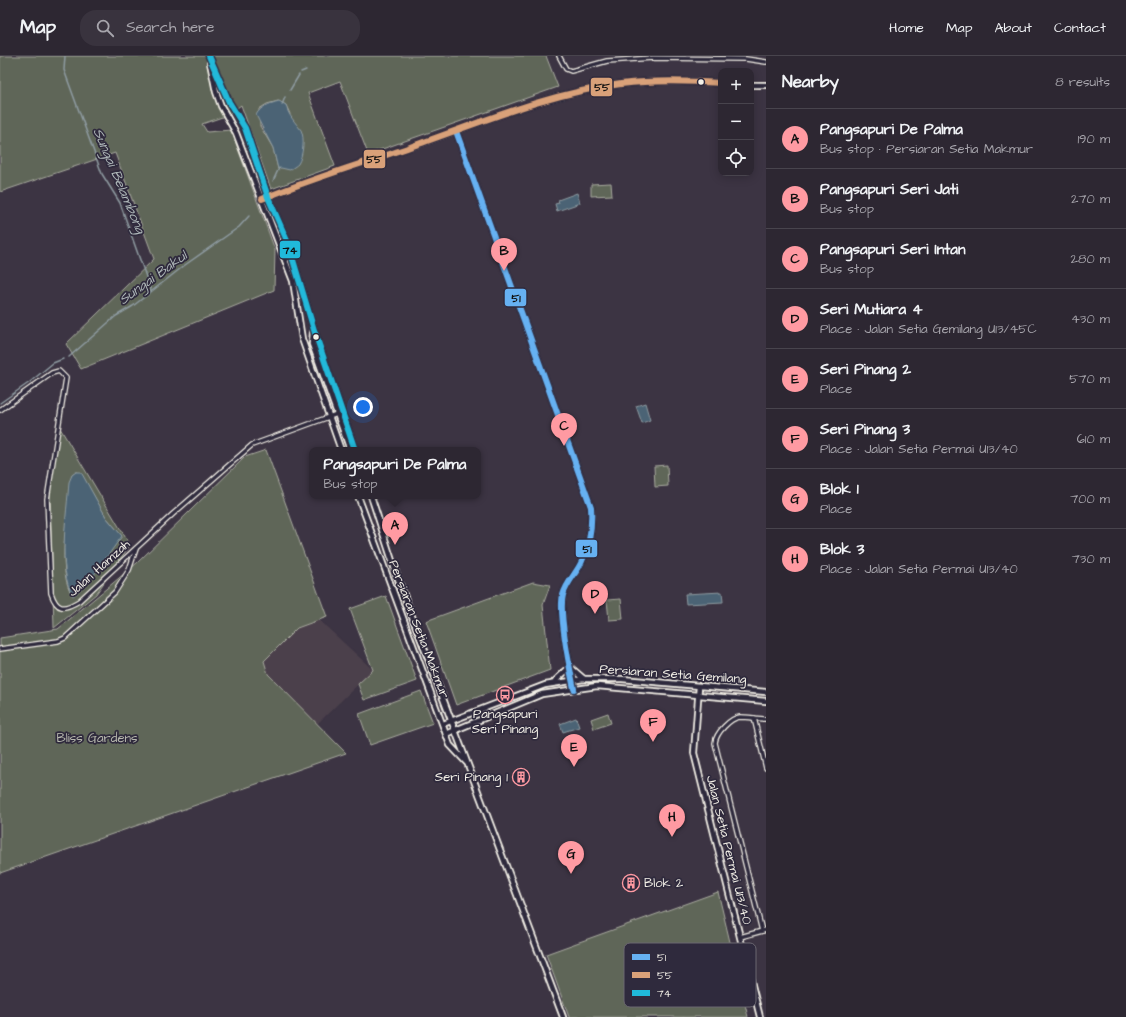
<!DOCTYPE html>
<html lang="en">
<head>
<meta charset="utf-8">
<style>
  :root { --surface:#2d2732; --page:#39333e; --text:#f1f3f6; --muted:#a7a5ac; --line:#48444d; --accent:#ff9aa2 }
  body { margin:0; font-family:"Architects Daughter",sans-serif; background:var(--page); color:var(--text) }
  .controls { position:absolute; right:12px; top:12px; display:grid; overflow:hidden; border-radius:8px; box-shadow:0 2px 10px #0003 }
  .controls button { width:36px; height:36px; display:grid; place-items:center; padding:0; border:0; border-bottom:1px solid var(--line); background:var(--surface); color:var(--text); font:20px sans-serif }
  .you { position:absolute; left:363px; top:351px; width:14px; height:14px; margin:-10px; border:3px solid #fff; border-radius:50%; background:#1a73e8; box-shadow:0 0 0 6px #1a73e833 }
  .badge { display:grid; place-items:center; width:26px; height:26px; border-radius:50%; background:var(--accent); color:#111; font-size:13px; font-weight:700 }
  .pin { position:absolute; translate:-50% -33px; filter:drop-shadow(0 1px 2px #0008) }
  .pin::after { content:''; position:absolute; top:21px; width:14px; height:12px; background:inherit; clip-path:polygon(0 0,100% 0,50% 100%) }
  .popup { position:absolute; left:309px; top:391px; width:172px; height:52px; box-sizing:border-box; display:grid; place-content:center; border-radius:8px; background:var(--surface); filter:drop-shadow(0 1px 3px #0005); font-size:13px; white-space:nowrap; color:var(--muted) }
  .popup b { font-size:15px; color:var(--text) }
  .popup::after { content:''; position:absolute; left:50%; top:100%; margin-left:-8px; border:8px solid transparent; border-top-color:var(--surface) }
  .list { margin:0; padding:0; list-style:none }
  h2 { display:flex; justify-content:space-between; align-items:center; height:52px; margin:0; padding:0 16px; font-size:17px }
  h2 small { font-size:13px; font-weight:400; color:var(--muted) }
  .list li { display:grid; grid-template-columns:26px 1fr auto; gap:12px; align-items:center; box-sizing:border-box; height:60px; padding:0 16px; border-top:1px solid var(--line) }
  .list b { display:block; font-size:15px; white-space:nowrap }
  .list p { margin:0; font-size:13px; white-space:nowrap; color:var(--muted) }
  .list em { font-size:13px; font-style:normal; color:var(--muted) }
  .icon { flex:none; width:22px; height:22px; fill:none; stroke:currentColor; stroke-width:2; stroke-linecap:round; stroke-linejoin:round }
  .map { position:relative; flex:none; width:766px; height:961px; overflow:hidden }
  header { display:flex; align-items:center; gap:24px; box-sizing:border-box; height:56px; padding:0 20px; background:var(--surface); border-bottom:1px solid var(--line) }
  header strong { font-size:19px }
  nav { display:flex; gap:22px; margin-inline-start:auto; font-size:14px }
  .search { width:280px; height:36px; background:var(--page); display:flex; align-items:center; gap:10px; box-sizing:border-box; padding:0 14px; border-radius:16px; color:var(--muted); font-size:15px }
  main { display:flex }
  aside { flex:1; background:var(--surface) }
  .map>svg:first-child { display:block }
  .built { fill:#4c414b }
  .green { fill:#5f6659; stroke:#aaaca0; fill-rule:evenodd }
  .water { fill:#4b6474; stroke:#8f9ca2 }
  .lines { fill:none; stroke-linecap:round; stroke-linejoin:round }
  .stream { stroke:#8f9ca2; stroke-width:1.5 }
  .minor-casing { stroke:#f4f1e8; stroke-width:6 }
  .tertiary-casing { stroke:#f4f1e8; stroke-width:8 }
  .minor { stroke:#2f2a3d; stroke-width:3.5 }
  .tertiary { stroke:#2f2a3d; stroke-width:4.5 }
  .bus-1-casing { stroke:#2f2a3d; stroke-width:9 }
  .bus-2-casing { stroke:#2f2a3d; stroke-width:9 }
  .bus-3-casing { stroke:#2f2a3d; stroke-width:9 }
  .bus-1 { stroke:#66b1f2; stroke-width:6 }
  .bus-2 { stroke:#d9a179; stroke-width:6 }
  .bus-3 { stroke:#20b9da; stroke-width:6 }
  .bus-dot { fill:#f4f1e8; stroke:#2f2a3d; stroke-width:1.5 }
  .labels { text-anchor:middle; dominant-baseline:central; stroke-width:3.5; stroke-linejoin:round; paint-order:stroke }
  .street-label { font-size:13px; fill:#f4f1e8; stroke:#2f2a3d }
  .poi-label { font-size:13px; fill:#f4f1e8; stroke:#2f2a3d }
  .park-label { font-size:13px; fill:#b8b9af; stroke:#2f2a3d }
  .water-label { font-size:14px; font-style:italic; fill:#b0b9ba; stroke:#2f2a3d }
  .key { fill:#2f2a3d; stroke:#6a6670; stroke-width:1 }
  .key-label { font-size:11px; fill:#f4f1e8 }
  .line-badge { stroke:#2f2a3d; stroke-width:1.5 }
  .pale-badge-label { font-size:11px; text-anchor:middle; font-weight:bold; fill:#111 }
</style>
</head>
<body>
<header>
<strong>Map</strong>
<div class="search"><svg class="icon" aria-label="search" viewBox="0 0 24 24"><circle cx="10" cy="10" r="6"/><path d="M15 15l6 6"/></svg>Search here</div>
<nav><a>Home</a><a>Map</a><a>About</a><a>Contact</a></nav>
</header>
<main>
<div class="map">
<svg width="766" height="961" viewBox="0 0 766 961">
  <rect width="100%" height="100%" fill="#3c3443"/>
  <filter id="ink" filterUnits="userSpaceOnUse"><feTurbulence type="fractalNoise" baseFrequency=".025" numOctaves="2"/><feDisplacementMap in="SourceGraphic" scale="8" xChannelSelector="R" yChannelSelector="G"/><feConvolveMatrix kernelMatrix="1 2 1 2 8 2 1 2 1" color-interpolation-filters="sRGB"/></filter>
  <g filter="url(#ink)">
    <!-- built -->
    <path class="built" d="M319,564l54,50 -56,54 -49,-50 -4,-13 33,-33z"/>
    <!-- green -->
    <g class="green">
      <path d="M0,0h546l12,31 -190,67 -28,-73 -32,12 27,73 -64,23 -30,-84 -13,10 -26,9 5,8 24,-2 44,120 -1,40 -193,79 -15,-25 88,-85 -39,-106 -115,39zM278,45l8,4 4,9 -12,55 -5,-21 -13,-22 -1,-17 8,-5z"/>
      <path d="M611,127l1,12 -21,1v-12z"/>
      <path d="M60,372l70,117 -34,49 -42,34 -4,-140zM77,416l4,1 25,44 16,19 -49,60c-18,-23 -4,-92 -1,-121z"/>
      <path d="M266,394l61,167 -30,11 -33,33 4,13 78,79 -346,120v-235l58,-9 79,-66 108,-106z"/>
      <path d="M667,409l1,21 -13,1 -1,-21z"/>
      <path d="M533,526l17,3 -7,20 7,65 -94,35 -30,-84z"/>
      <path d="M386,540l31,85 -53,19 -6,-16 15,-14 -23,-61z"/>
      <path d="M621,543l2,20 -14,1 -2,-20z"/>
      <path d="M421,635l12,32 -63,22 -11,-31z"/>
      <path d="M608,657l3,10 -17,6 -3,-10z"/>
      <path d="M718,836l30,125h-179l-23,-63z"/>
    </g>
    <!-- water -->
    <g class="water">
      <path d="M279,45l7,4c2,10 9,17 15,25 4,8 2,26 -3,34 -2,2 -6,4 -8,6l-9,-2 -3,1 -5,-21 -17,-33c5,-9 13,-11 23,-14z"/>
      <path d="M577,137l3,10 -23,8 -2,-7 4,-1 -1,-3z"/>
      <path d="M645,347l5,17 -8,3 -6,-17z"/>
      <path d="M76,416h5l25,45 16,19 -31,43 -18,17c-16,-26 -6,-83 -4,-114l3,-7z"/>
      <path d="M722,536l1,10 -37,2 -1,-10z"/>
      <path d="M576,662l3,9 -16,5 -3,-8z"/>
    </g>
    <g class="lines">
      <!-- stream -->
      <g class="stream">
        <path d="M65,0l-1,14 38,104 18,29 31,88"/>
        <path d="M301,16l5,-2"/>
        <path d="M290,34l9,-15"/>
        <path d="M282,49l3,-8"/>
        <path d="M273,125l6,-13"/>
        <path d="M69,301l47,-41 17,-10 52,-41 54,-38 10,-11"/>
        <path d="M0,347l30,-21 23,-19 10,-4"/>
      </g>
      <!-- minor casing -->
      <g class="minor-casing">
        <g id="minor">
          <path d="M559,0l7,13 5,2 36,-10 46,-3 93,1 20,3"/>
          <path d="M0,354l52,-37 7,-2 7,7 -19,121 4,94c6,18 13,17 28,8l94,-87 79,-69 85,-31"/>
          <path d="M0,593l58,-8 7,-3 50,-46 14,-22 7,-21"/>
          <path d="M754,662l12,50"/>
          <path d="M762,875l-47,-188c1,-10 15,-25 25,-26 9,0 18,2 26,2"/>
          <path d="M740,881l26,-7"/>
        </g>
      </g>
      <!-- tertiary casing -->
      <g class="tertiary-casing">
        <g id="tertiary">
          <path d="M209,0l20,46 16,26 23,69 20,46 26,87 41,120"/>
          <path d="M210,7l6,29 5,14 15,27 57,148 9,58 39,111"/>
          <path d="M751,29h15"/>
          <path d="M456,75l135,376c1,17 -1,38 -9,54 -5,12 -15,20 -19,34 -5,18 7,74 11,94"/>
          <path d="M262,143c48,-20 99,-35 148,-52 69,-24 139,-54 211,-63 33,-4 67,-3 100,-1"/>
          <path d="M313,276l-1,12 38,106"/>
          <path d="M358,440l92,249 16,17"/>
          <path d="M371,440l27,83 165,438"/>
          <path d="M570,611l14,12"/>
          <path d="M554,626l16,-15"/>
          <path d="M699,630l-5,67 66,264"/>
          <path d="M443,668l102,-39 39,-6h38l144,13"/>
          <path d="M446,678l96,-40 55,-8 169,15"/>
        </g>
      </g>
      <!-- minor -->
      <use href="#minor" class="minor"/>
      <!-- tertiary -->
      <use href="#tertiary" class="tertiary"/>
      <!-- bus-1 casing -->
      <g class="bus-1-casing">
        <path id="bus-1" d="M456,75l135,376c1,17 -1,38 -9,54 -5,12 -15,20 -19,34 -5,18 7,74 11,94"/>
      </g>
      <!-- bus-2 casing -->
      <g class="bus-2-casing">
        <path id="bus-2" d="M262,143c48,-20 99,-35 148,-52 69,-24 139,-54 211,-63 33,-4 67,-3 100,-1"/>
      </g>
      <!-- bus-3 casing -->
      <g class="bus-3-casing">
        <path id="bus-3" d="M209,0l20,46 16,26 23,69 20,46 26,87 41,120"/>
      </g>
      <!-- bus-1 -->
      <use href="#bus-1" class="bus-1"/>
      <!-- bus-2 -->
      <use href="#bus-2" class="bus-2"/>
      <!-- bus-3 -->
      <use href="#bus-3" class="bus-3"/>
    </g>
  </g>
  <!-- icons -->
  <defs>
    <g id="bus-ring" transform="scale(0.9)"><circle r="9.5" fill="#2f2a3d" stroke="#ff9aa2" stroke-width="1.5"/><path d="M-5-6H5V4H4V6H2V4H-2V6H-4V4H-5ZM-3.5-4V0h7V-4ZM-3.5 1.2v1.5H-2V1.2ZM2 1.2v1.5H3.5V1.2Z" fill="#ff9aa2"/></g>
    <g id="building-ring" transform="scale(0.9)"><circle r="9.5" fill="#2f2a3d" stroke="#ff9aa2" stroke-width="1.5"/><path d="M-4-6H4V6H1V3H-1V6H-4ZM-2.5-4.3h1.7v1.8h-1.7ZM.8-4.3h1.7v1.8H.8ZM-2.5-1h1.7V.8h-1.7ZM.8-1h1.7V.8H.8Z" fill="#ff9aa2"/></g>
  </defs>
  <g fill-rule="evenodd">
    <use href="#bus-ring" x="505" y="639"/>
    <use href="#building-ring" x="521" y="721"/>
    <use href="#building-ring" x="631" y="827"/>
  </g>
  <!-- markers -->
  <g class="bus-dot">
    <circle cx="701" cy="26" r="3.5"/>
    <circle cx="316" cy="281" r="3.5"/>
  </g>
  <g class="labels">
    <!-- street labels -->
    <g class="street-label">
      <text transform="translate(99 512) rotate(-42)">Jalan Hamzah</text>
      <text transform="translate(419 573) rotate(69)">Persiaran Setia Makmur</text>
      <text transform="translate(673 618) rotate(4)">Persiaran Setia Gemilang</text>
      <text transform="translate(729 794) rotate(76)">Jalan Setia Permai U13/40</text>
    </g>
    <!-- poi labels -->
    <g class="poi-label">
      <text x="505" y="658">Pangsapuri<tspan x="505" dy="15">Seri Pinang</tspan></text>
      <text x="508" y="721" text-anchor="end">Seri Pinang 1</text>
      <text x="644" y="827" text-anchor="start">Blok 2</text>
    </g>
    <!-- park labels -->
    <g class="park-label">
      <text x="97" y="682">Bliss Gardens</text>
    </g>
    <!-- water labels -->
    <g class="water-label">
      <text transform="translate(119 125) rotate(67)">Sungai Belambong</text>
      <text transform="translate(153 222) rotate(-36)">Sungai Bakul</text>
    </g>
  </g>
  <!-- legend -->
  <rect x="624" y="887" width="132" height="64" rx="6" class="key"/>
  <rect x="632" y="898" width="18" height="6" fill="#66b1f2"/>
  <rect x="632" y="916" width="18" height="6" fill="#d9a179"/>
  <rect x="632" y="934" width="18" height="6" fill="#20b9da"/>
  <g class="key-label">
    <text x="657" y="905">51</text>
    <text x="657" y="923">55</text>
    <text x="657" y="941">74</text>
  </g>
  <g class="line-badge">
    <rect x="590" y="21" width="23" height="20" rx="4" fill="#d9a179"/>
    <rect x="363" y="93" width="23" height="20" rx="4" fill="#d9a179"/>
    <rect x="279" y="184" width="22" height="19" rx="4" fill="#20b9da"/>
    <rect x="504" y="232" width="23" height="19" rx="4" fill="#66b1f2"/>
    <rect x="575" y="483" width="23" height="19" rx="4" fill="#66b1f2"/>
  </g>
  <g class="pale-badge-label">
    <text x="602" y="35">55</text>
    <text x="374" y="107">55</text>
    <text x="290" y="198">74</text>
    <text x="516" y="246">51</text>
    <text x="587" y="497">51</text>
  </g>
</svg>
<div class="controls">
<button>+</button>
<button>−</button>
<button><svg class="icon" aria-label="locate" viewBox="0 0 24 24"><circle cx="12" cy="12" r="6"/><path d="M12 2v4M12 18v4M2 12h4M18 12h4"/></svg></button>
</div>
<div class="you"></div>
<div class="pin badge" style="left:395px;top:489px">A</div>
<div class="popup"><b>Pangsapuri De Palma</b>Bus stop</div>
<div class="pin badge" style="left:504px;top:215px">B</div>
<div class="pin badge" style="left:564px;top:390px">C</div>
<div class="pin badge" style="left:595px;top:558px">D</div>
<div class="pin badge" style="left:574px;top:711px">E</div>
<div class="pin badge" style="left:653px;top:686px">F</div>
<div class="pin badge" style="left:571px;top:818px">G</div>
<div class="pin badge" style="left:672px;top:781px">H</div>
</div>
<aside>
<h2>Nearby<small>8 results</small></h2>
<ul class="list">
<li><span class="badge">A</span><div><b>Pangsapuri De Palma</b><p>Bus stop · Persiaran Setia Makmur</p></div><em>190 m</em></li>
<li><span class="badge">B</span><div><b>Pangsapuri Seri Jati</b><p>Bus stop</p></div><em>270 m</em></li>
<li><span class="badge">C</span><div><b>Pangsapuri Seri Intan</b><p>Bus stop</p></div><em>280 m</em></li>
<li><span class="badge">D</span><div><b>Seri Mutiara 4</b><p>Place · Jalan Setia Gemilang U13/45C</p></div><em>430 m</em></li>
<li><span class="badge">E</span><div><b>Seri Pinang 2</b><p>Place</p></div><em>570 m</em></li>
<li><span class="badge">F</span><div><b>Seri Pinang 3</b><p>Place · Jalan Setia Permai U13/40</p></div><em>610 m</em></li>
<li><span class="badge">G</span><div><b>Blok 1</b><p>Place</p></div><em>700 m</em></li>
<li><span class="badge">H</span><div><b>Blok 3</b><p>Place · Jalan Setia Permai U13/40</p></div><em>730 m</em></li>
</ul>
</aside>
</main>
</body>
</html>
